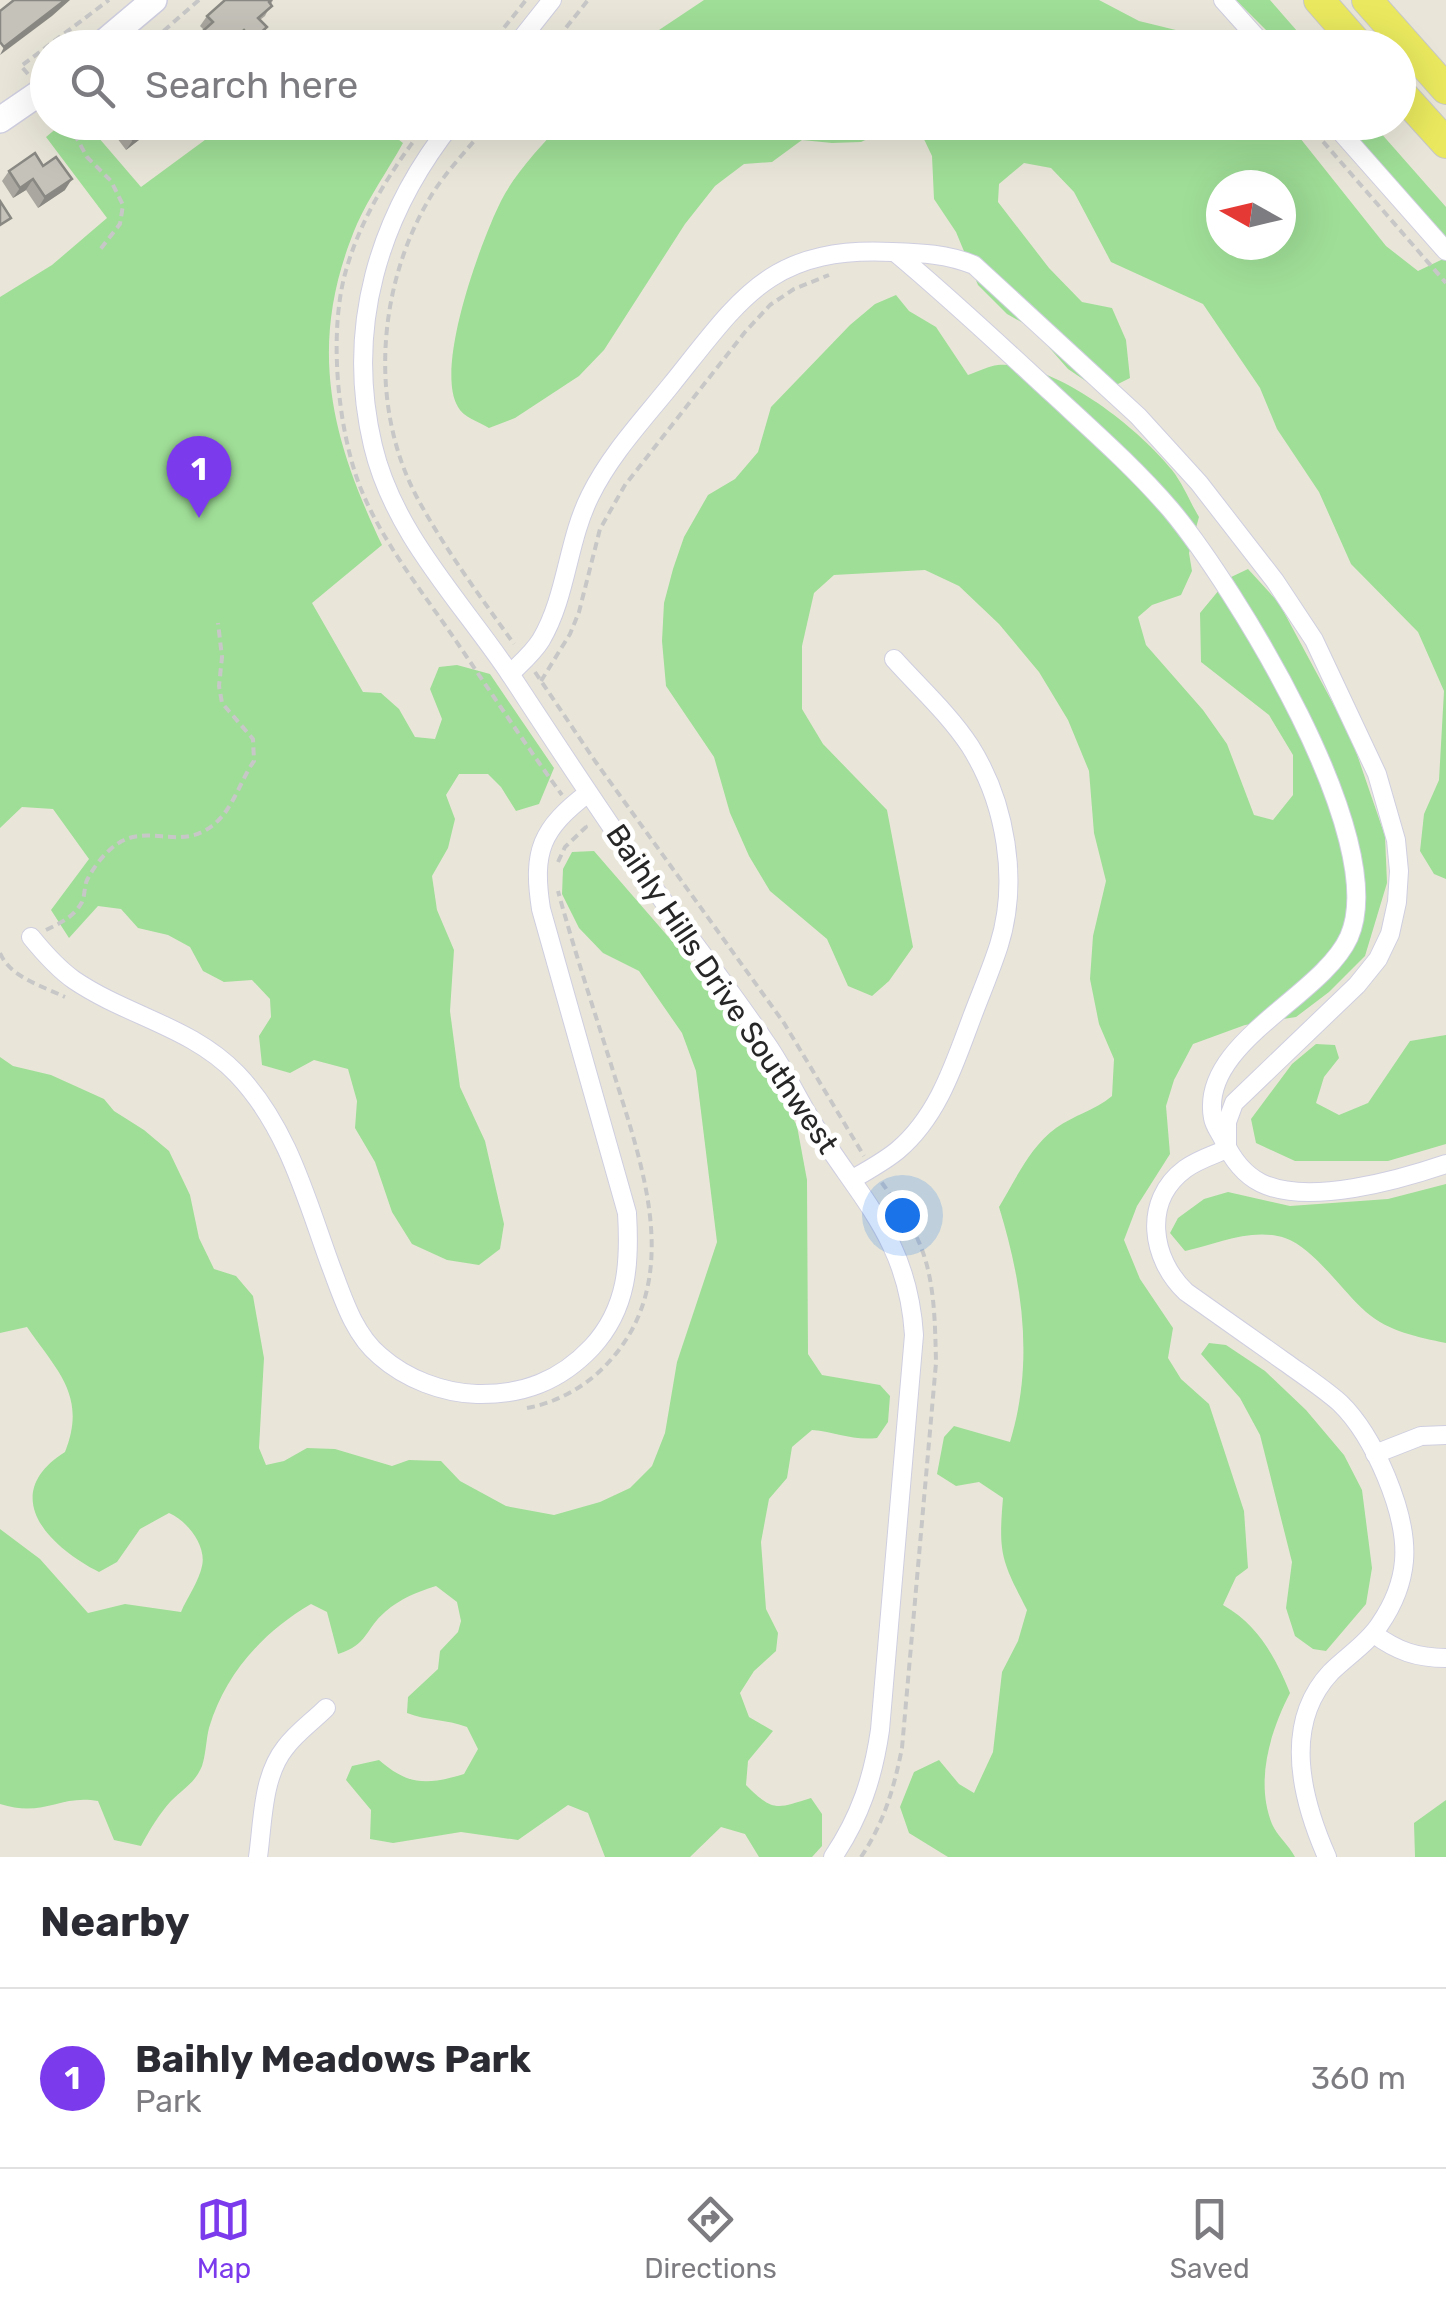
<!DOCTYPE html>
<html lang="en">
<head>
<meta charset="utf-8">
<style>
  :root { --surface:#fff; --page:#f7f7f7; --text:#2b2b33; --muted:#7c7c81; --line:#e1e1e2; --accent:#7c3aed }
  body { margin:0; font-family:Rubik,sans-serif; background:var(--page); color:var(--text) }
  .compass { position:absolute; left:1206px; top:170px; width:90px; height:90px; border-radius:50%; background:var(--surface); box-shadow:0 10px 40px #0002; rotate:278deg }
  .you { position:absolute; left:902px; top:1215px; width:35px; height:35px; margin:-25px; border:8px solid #fff; border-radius:50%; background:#1a73e8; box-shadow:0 0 0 15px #1a73e833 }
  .badge { display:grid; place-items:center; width:65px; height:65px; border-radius:50%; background:var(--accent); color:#fff; font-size:32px; font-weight:700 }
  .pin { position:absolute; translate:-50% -82px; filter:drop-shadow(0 2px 5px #0008) }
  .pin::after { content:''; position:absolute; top:52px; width:35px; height:30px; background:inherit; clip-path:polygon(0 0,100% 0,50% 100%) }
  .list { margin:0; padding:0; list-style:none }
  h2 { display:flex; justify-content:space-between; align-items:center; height:130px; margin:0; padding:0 40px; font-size:42px }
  h2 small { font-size:32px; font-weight:400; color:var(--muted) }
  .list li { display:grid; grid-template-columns:65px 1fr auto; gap:30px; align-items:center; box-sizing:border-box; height:180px; padding:0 40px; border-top:2px solid var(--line) }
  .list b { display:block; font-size:38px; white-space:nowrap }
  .list p { margin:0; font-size:32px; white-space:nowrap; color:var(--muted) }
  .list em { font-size:32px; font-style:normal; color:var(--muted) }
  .icon { flex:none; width:55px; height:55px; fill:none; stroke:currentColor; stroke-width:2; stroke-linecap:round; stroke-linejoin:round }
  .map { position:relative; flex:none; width:1446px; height:1857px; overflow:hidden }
  .search { position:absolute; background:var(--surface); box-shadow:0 10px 40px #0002; left:30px; right:30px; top:30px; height:110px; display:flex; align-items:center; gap:25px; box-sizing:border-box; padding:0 35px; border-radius:55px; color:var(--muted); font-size:38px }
  .sheet { height:310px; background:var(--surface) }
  nav { display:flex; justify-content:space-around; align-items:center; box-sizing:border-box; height:140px; border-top:2px solid var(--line); background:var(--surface); font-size:28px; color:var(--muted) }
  nav a { display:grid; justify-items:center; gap:5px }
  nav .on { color:var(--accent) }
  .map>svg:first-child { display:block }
  .green { fill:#9fde97; fill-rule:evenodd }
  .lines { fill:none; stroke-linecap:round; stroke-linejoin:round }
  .street-casing { stroke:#cfcee0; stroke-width:20 }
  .secondary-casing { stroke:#cfcee0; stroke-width:28 }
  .primary-casing { stroke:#c7c7c7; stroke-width:32 }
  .path { stroke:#c7c7c7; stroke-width:4; stroke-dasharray:8 5; stroke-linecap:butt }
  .street { stroke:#fff; stroke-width:18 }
  .secondary { stroke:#fff; stroke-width:25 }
  .primary { stroke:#e9e85e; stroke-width:30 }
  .wall { fill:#a9a79f }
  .shaded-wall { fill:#898882 }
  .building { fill:#c4c2b9; stroke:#898882; stroke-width:2.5 }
  .labels { text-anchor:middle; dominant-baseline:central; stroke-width:10; stroke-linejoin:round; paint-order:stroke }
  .street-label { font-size:30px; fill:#272727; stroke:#fff }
</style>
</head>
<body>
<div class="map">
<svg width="1446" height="1857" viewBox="0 0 1446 1857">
  <rect width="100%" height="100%" fill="#e9e6d9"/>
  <!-- green -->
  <g class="green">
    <path d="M704,0h395l40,21 45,11 12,15h-557l20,-17z"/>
    <path d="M1236,0h34l41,47h-28z"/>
    <path d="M64,122l22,1 55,64 87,-64h149l26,20c-15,27 -34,54 -46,81 -50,118 -28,210 25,321l-70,58 51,89 18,1 18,16 16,28 20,2 7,-20 -12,-30 9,-22 18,-2 33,9 64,94 -15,36 -23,7 -15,-24 -13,-13h-29l-13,21 9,24 -7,29 -16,28 5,34 17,40 -4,61 10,76 25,54 19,83 -4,25 -21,16 -32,-5 -35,-16 -20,-32 -17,-50 -20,-34 2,-27 -9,-32 -34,-9 -24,13 -28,-8 -3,-29 12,-19 -1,-18 -18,-19 -28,2 -21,-11 -13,-24 -22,-12 -30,-7 -17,-19 -23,-3 -29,32 -18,-28 38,-51 -36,-50 -31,-2 -22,21v-531l52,-32 55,-47 -61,-81z"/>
    <path d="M562,123h720l18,15 86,108 32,25 25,-12 -6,-31 -93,-105h28l74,84v672l-12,-5 -14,-23 4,-37 15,-34 5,-89 -26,-59 -67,-68 -32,-72 -42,-63 -17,-41 -57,-84 -92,-42 -37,-70 -23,-24 -27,-5 -25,21 -1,18 51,66 33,34 30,6 14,32 4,38 -28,14 -34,-23 -36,-41 -25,-14 -29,-29 -22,-53 -22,-33 -2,-43 -10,-21 -40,-3 -21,10 -29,1 -30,-3 -30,22 -28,2 -29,22 -30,38 -81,126 -25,26 -64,42 -26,10c-10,-6 -26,-11 -31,-21 -24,-39 23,-166 43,-206 14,-28 40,-55 61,-78zM1221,185h60v60h-60z"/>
    <path d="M896,295l13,16 27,16 32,48c9,-3 21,-9 30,-10 56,-4 141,63 174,105 11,14 18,32 27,47l-10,36 3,18 -11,24 -29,10 -14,12 8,28 57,65 24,34 27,71 19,5 20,-25v-40l-24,-40 -68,-53 -1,-49 29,-35 19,-9 31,34 72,134 34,99 2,47 -22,73 -36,36 -33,25 -51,8 -52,19 -19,36 -8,26 4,48 -33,52 -13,34 16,39 33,49 -5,30 13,21 28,25 35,107 4,57 -12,9 -13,28c35,20 52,51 67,88 -20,39 -35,88 -18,131 5,12 17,21 23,33h-347l-39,-24 -9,-26 14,-35 25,-12 20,24 15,9 19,-41 9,-80 16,-31 9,-31c-25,-49 -29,-55 -24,-112l-24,-16 -23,4 -19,-12 7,-37 10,-11 56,16c24,-79 13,-157 -11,-235 17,-28 30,-59 57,-79 18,-13 38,-17 56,-32l2,-37 -15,-35 -9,-45 3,-43 13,-55 -12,-48 -5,-62 -21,-51 -29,-48 -40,-48 -40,-38 -34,-16 -91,5 -20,18 -12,53v63l21,35 64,66 26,137 -24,34 -17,15 -24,-10 -21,-47 -57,-48 -21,-35 -19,-43 -16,-56 -48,-71 -4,-45 2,-38 9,-34 11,-32 24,-42 27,-16 23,-27 13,-45 79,-82 25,-21z"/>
    <path d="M594,851l129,149 35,51 39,75 10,54 1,174 14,21 58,10 10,11 -2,26 -11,16c-24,3 -41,-6 -65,-8l-20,17 -5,31 -18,21 -8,43 5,67 12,24 -2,18 -22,20 -14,22 9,24 24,14 -25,30 -2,24c27,27 30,24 65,13l11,16v32l-10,11h-53l-14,-23 -24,-7 -31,30h-85l-17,-44 -20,-8 -50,35 -57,-8 -68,11 -23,-4 1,-29 -25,-30 6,-14 27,-6c30,26 48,25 85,14l14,-25 -11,-22c-21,-8 -40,-6 -60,-14l1,-16 30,-28 2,-18 18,-19 3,-11 -4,-19 -21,-16c-19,6 -35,12 -51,26 -20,17 -17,33 -47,42l-11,-42 -16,-8c-48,28 -86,70 -102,124 -3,12 -3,26 -7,38 -7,17 -19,23 -31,35 -12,13 -22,30 -30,45l-27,-6 -16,-39c-38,-7 -54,17 -98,3v-275l40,30 48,54 37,-9 56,8c6,-14 18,-31 21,-46 5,-21 -16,-46 -33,-53l-29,16 -23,33 -18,10c-55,-28 -99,-79 -34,-120 22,-56 -7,-80 -38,-125l-27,6v-276l13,9 38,9 53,24 10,12 30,19 25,21 21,44 9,43 15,31 22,7 17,20 11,62 -5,90 7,17 18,-4 23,-13 28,1 57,17 17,-6 32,1 19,20 46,25 48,9 46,-13 30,-14 22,-22 13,-33 12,-71 40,-120 -21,-171 -14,-38 -43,-62 -36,-18 -24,-25 -17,-34 1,-25 9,-17z"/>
    <path d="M1446,1035v109l-58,17h-93l-39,-18 -5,-24 41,-55 24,-20 19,1 4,13 -15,19 -8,26 23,12 29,-12 42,-62z"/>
    <path d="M1446,1184v159c-28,-6 -57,-11 -80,-31 -23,-20 -52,-64 -81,-74 -33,-11 -68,6 -100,13l-15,-18 8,-15 26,-19 24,-7 62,14 98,-7z"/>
    <path d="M1209,1343l17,2 39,26 41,39 38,45 18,35 10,78 -6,36 -40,47 -13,-2 -18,-13 -9,-28 6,-46 -32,-127 -20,-37 -39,-44z"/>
    <path d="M1446,1800v57h-31l-1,-34z"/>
  </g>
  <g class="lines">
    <!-- street casing -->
    <g class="street-casing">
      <g id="street">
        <path d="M1223,0l43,48"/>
        <path d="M514,48l38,-48"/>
        <path d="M453,122c-75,94 -108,206 -80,324 21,89 90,157 139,231 46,70 91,139 139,207 38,54 79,105 115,159 19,27 32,57 50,85 47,74 92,113 98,207l-34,395c-7,48 -20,87 -47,127"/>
        <path d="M1332,122l114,129"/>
        <path d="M896,253c54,45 105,93 157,141 40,37 82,74 118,116 63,76 221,330 178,427 -27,60 -150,106 -136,181 1,7 7,15 10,21 8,18 20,35 38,44 47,23 138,-3 185,-19"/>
        <path d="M510,674c11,-11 23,-21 31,-34 26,-44 26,-98 49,-144 20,-41 52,-75 81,-111 70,-87 99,-139 221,-133 30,1 55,2 82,13l164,151 61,67 76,98 39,59 63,134 19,66 3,31 -2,31 -7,32 -12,25 -21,26 -123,118 -7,19v27"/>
        <path d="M31,937c13,16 26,31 43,43 53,36 118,47 163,94 50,52 69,124 93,190 12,31 23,70 50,92 26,23 63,37 97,38 46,1 83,-13 115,-47 36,-39 38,-85 35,-134l-86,-304c-9,-58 0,-80 47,-116"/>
        <path d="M1227,1149c-14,6 -30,11 -42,20 -43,32 -34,90 1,123 33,23 66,47 99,70 18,13 38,26 55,41 34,33 68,111 64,158 -2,23 -11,44 -24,63 -12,19 -33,32 -49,48 -49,52 -30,126 -4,185"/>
        <path d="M853,1179c15,-9 32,-18 45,-29 40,-34 56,-85 74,-133 9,-24 19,-47 27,-72 20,-64 7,-142 -29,-199 -21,-32 -51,-59 -76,-87"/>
        <path d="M1375,1454l46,-18 25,-1"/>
        <path d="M1374,1634c23,17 43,24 72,24"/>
        <path d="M258,1857c5,-35 4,-80 27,-109 11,-15 28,-27 41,-40"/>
      </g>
    </g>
    <!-- secondary casing -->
    <g class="secondary-casing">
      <g id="secondary">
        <path d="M97,48l57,-48"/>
        <path d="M0,120l48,-33"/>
      </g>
    </g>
    <!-- primary casing -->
    <g class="primary-casing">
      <g id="primary">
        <path d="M1319,0l42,48"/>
        <path d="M1367,0l79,89"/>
        <path d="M1398,90l48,53"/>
      </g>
    </g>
    <!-- path -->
    <g class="path">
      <path d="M144,48l55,-48"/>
      <path d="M488,48l38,-48"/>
      <path d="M550,48l38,-48"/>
      <path d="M28,74l-7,-8 88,-66"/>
      <path d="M68,122l19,35 24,24 12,24 -3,19 -21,27"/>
      <path d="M428,122c-34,44 -65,91 -81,145 -19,61 -10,158 12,217 21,55 62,106 95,154 36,53 71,106 108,157"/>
      <path d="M490,122c-21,26 -46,51 -62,79 -52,90 -59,211 -8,302 27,49 62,96 94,141"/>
      <path d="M1306,122l140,161"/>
      <path d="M535,672l60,89 189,262 80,133"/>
      <path d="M541,681l29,-47 9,-22 21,-83 25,-44 120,-153 25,-27 24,-16 35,-14"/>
      <path d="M558,862l7,-15 21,-20 -4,-5"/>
      <path d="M46,930c14,-7 28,-13 36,-28 3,-6 2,-15 5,-22 6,-12 18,-28 30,-36 31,-21 62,7 95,-18 21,-16 28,-45 42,-65l-1,-22 -31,-36 -3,-17 3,-29 -4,-34"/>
      <path d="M0,953c10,24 42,33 65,44"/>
      <path d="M527,1408c28,-5 54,-19 74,-38 86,-83 43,-199 13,-296 -19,-61 -39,-121 -56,-183"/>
      <path d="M861,1857c23,-34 33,-69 41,-109l34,-385c-1,-41 -1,-86 -18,-123 -9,-21 -25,-41 -38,-60"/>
    </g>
    <!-- street -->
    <use href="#street" class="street"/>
    <!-- secondary -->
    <use href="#secondary" class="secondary"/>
    <!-- primary -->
    <use href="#primary" class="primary"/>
  </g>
  <!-- wall -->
  <g class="wall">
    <path d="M225,0h48l-8,16 -5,4 7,7 -7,10 -12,11h-5l-6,-8 -33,-10 -4,-4 7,-10z"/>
    <path d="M105,122h57l-36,28z"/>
    <path d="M43,166l22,24 -27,18 -12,-18 -13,8 -11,-17 7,-10z"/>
  </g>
  <!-- shaded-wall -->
  <g class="shaded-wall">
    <path d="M65,0h5l-18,16 -52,39 4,-8z"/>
    <path d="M267,27l-7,10 -13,11 6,-8z"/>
    <path d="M244,30l-7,10 -8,8h-5z"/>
    <path d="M156,122h6l-36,28 7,-10z"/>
    <path d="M33,179l-7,11 -13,8 7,-10z"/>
    <path d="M72,179l-7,11 -27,18 7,-11z"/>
  </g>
  <!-- building -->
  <g class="building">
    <path d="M14,0h51l-61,47 -4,-5v-31z"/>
    <path d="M225,0h46l-2,2 3,4 -14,12 9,9 -14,13 -9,-10 -20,18h-40l29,-26 -6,-6z"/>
    <path d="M120,122h36l-23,18z"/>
    <path d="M35,153l8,13 13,-9 16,22 -27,18 -12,-18 -13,9 -11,-17z"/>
    <path d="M0,201l11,17 -11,7z"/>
  </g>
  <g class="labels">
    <!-- street labels -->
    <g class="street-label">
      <text transform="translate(722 989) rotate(56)">Baihly Hills Drive Southwest</text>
    </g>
  </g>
</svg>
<svg class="compass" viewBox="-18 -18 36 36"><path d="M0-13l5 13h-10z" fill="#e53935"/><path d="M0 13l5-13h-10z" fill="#7c7c81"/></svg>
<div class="you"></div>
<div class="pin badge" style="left:199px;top:518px">1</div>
<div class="search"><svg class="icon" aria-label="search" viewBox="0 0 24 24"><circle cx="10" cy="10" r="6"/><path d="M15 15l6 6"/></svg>Search here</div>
</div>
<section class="sheet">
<h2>Nearby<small></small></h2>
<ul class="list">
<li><span class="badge">1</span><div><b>Baihly Meadows Park</b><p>Park</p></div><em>360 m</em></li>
</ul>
</section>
<nav>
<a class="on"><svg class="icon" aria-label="map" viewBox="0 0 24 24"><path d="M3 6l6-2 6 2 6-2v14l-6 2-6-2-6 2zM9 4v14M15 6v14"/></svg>Map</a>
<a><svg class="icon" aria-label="directions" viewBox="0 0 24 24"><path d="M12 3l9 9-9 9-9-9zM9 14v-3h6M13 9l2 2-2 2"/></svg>Directions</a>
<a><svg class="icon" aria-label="saved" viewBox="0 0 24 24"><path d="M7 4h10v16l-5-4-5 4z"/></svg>Saved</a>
</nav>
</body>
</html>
